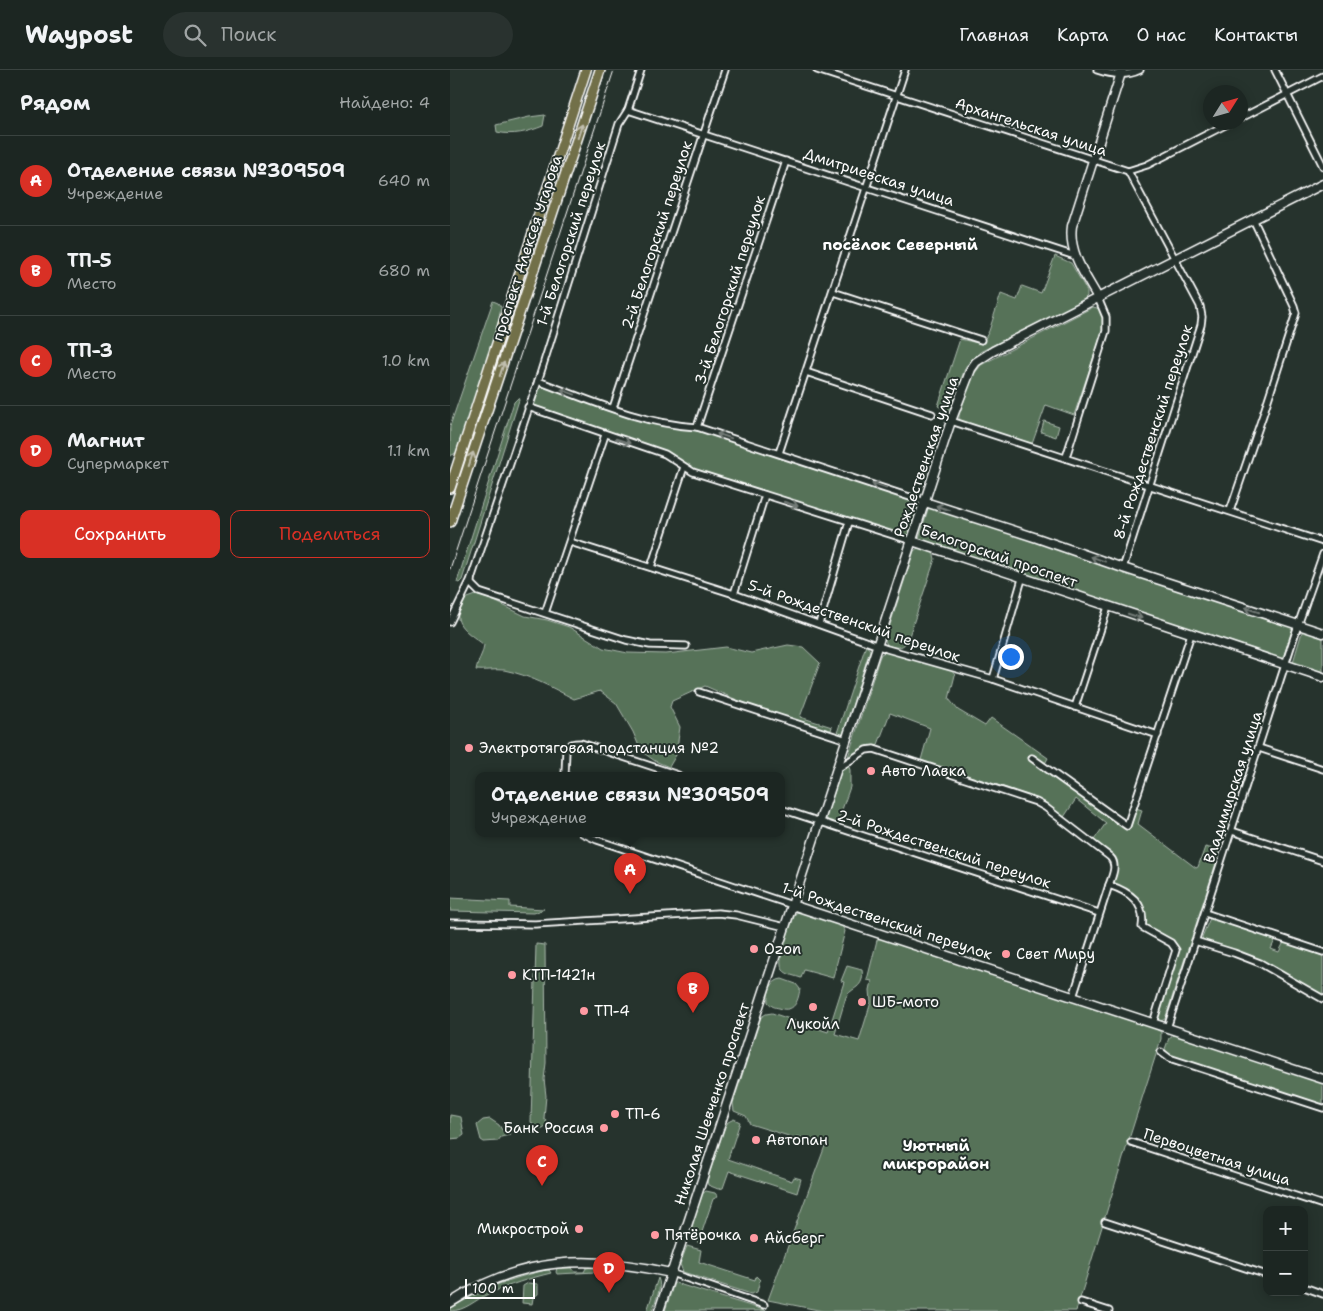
<!DOCTYPE html>
<html lang="ru">
<head>
<meta charset="utf-8">
<style>
  :root { --surface:#1c2622; --page:#29322f; --text:#f1f3f6; --muted:#a0a5a5; --line:#3a4340; --accent:#d93025 }
  body { margin:0; font-family:"Shantell Sans",sans-serif; background:var(--page); color:var(--text) }
  .controls { position:absolute; right:15px; bottom:15px; display:grid; overflow:hidden; border-radius:10px; box-shadow:0 2px 12px #0003 }
  .controls button { width:45px; height:45px; display:grid; place-items:center; padding:0; border:0; border-bottom:1px solid var(--line); background:var(--surface); color:var(--text); font:25px sans-serif }
  .compass { position:absolute; left:753px; top:15px; width:45px; height:45px; border-radius:50%; background:var(--surface); box-shadow:0 2px 12px #0003; rotate:53deg }
  .scale { position:absolute; left:15px; bottom:12px; width:70px; box-sizing:border-box; padding-left:5px; border:2px solid #fff; border-top:0; font-size:14px; line-height:18px; white-space:nowrap; color:#fff; -webkit-text-stroke:4px #26332d; paint-order:stroke }
  .you { position:absolute; left:560px; top:586px; width:18px; height:18px; margin:-12px; border:4px solid #fff; border-radius:50%; background:#1a73e8; box-shadow:0 0 0 8px #1a73e833 }
  .badge { display:grid; place-items:center; width:32px; height:32px; border-radius:50%; background:var(--accent); color:#fff; font-size:16px; font-weight:700 }
  .pin { position:absolute; translate:-50% -41px; filter:drop-shadow(0 1px 2px #0008) }
  .pin::after { content:''; position:absolute; top:26px; width:18px; height:15px; background:inherit; clip-path:polygon(0 0,100% 0,50% 100%) }
  .popup { position:absolute; left:25px; top:702px; width:310px; height:65px; box-sizing:border-box; display:grid; place-content:center; border-radius:10px; background:var(--surface); filter:drop-shadow(0 1px 4px #0005); font-size:16px; white-space:nowrap; color:var(--muted) }
  .popup b { font-size:19px; color:var(--text) }
  .popup::after { content:''; position:absolute; left:50%; top:100%; margin-left:-10px; border:10px solid transparent; border-top-color:var(--surface) }
  .list { margin:0; padding:0; list-style:none }
  h2 { display:flex; justify-content:space-between; align-items:center; height:65px; margin:0; padding:0 20px; font-size:21px }
  h2 small { font-size:16px; font-weight:400; color:var(--muted) }
  .list li { display:grid; grid-template-columns:32px 1fr auto; gap:15px; align-items:center; box-sizing:border-box; height:90px; padding:0 20px; border-top:1px solid var(--line) }
  .list b { display:block; font-size:19px; white-space:nowrap }
  .list p { margin:0; font-size:16px; white-space:nowrap; color:var(--muted) }
  .list em { font-size:16px; font-style:normal; color:var(--muted) }
  .actions { display:flex; gap:10px; padding:15px 20px }
  .actions a { flex:1; padding:11px 0; border:1px solid var(--accent); border-radius:10px; text-align:center; font-size:18px; color:var(--accent) }
  .actions .main { background:var(--accent); color:#fff }
  .icon { flex:none; width:28px; height:28px; fill:none; stroke:currentColor; stroke-width:2; stroke-linecap:round; stroke-linejoin:round }
  .map { position:relative; flex:none; width:873px; height:1241px; overflow:hidden }
  header { display:flex; align-items:center; gap:30px; box-sizing:border-box; height:70px; padding:0 25px; background:var(--surface); border-bottom:1px solid var(--line) }
  header strong { font-size:24px }
  nav { display:flex; gap:28px; margin-inline-start:auto; font-size:18px }
  .search { width:350px; height:45px; background:var(--page); display:flex; align-items:center; gap:12px; box-sizing:border-box; padding:0 18px; border-radius:28px; color:var(--muted); font-size:19px }
  main { display:flex }
  aside { flex:1; background:var(--surface) }
  .map>svg:first-child { display:block }
  .green { fill:#567259; stroke:#aab8ac }
  .lines { fill:none; stroke-linecap:round; stroke-linejoin:round }
  .street-casing { stroke:#fff; stroke-width:9 }
  .secondary-casing { stroke:#fff; stroke-width:11 }
  .primary-casing { stroke:#fff; stroke-width:12 }
  .street { stroke:#26332d; stroke-width:5.5 }
  .secondary { stroke:#26332d; stroke-width:8 }
  .primary { stroke:#726f4a; stroke-width:9 }
  .tram { stroke:#fff; stroke-width:1 }
  .oneway { stroke:#c0beae }
  .oneway2 { stroke:#727a76 }
  .poi-dot { fill:#ff9aa2; stroke:#26332d; stroke-width:2 }
  .labels { text-anchor:middle; dominant-baseline:central; stroke-width:4; stroke-linejoin:round; paint-order:stroke }
  .street-label { font-size:15px; fill:#fff; stroke:#26332d }
  .poi-label { font-size:15px; fill:#fff; stroke:#26332d; text-anchor:start }
  .neighbourhood-label { font-size:16px; font-weight:bold; fill:#fff; stroke:#26332d }
</style>
</head>
<body>
<header>
<strong>Waypost</strong>
<div class="search"><svg class="icon" aria-label="search" viewBox="0 0 24 24"><circle cx="10" cy="10" r="6"/><path d="M15 15l6 6"/></svg>Поиск</div>
<nav><a>Главная</a><a>Карта</a><a>О нас</a><a>Контакты</a></nav>
</header>
<main>
<aside>
<h2>Рядом<small>Найдено: 4</small></h2>
<ul class="list">
<li><span class="badge">A</span><div><b>Отделение связи №309509</b><p>Учреждение</p></div><em>640 m</em></li>
<li><span class="badge">B</span><div><b>ТП-5</b><p>Место</p></div><em>680 m</em></li>
<li><span class="badge">C</span><div><b>ТП-3</b><p>Место</p></div><em>1.0 km</em></li>
<li><span class="badge">D</span><div><b>Магнит</b><p>Супермаркет</p></div><em>1.1 km</em></li>
</ul>
<div class="actions"><a class="main">Сохранить</a><a>Поделиться</a></div>
</aside>
<div class="map">
<svg width="873" height="1241" viewBox="0 0 873 1241">
  <rect width="100%" height="100%" fill="#26332d"/>
  <filter id="ink" filterUnits="userSpaceOnUse"><feTurbulence type="fractalNoise" baseFrequency=".02" numOctaves="2"/><feDisplacementMap in="SourceGraphic" scale="10" xChannelSelector="R" yChannelSelector="G"/><feConvolveMatrix kernelMatrix="1 2 1 2 8 2 1 2 1" color-interpolation-filters="sRGB"/></filter>
  <g filter="url(#ink)">
    <!-- green -->
    <g class="green">
      <path d="M95,45l-2,11c-15,6 -30,10 -46,6l-1,-7 33,-8z"/>
      <path d="M605,186l16,7 16,28v5l-5,5 -102,51 -14,14 -17,45 -11,-5 22,-67 22,5 7,-13 12,-37 16,6 5,-14 19,7z"/>
      <path d="M43,231l5,2 3,4 -5,26 -40,120 -6,3v-30z"/>
      <path d="M643,237c10,1 11,11 11,20l-30,88 -28,-10 -14,39 -69,-22 -4,-3v-4l13,-38 9,-12z"/>
      <path d="M90,315h5l112,40 41,5 222,73 -12,36 -217,-70 -16,-11 -139,-50 -4,-6 5,-13z"/>
      <path d="M68,328l1,2 -57,180 -3,3 -2,-1 57,-180z"/>
      <path d="M594,351l15,5 -3,11 -15,-5z"/>
      <path d="M479,436l365,120 -12,35 -364,-120z"/>
      <path d="M469,477l14,4 2,8 -28,83c-6,7 -12,6 -20,3l-2,-5 29,-89z"/>
      <path d="M26,525l16,5 33,16 22,4 22,7 34,21 25,5 38,1 60,-7 25,6 37,-8 15,2 17,16 -20,54 32,10 -1,3h-4l-83,-27 -39,-17 -33,15 -2,6 10,20 -4,28 -7,12 -14,-6 -14,-10 -8,-19 -17,-29 -16,-12 -26,8c-23,-12 -45,-24 -70,-29 -9,-1 -19,1 -28,0 1,-9 7,-15 8,-25 -9,-8 -28,-17 -26,-31 1,-5 5,-10 7,-15z"/>
      <path d="M858,560l15,5v39l-28,-9 -2,-3 9,-30z"/>
      <path d="M416,575l4,5 -27,84 -2,1 -4,-2z"/>
      <path d="M435,582h6l60,18 4,5 -6,24 9,11 27,16 6,-8 57,40 -6,11 85,60 3,-1 6,-20 6,2 -4,14 58,44 2,-1 7,-20 13,3 1,4 -54,165 -6,3 -1,-6 18,-56 1,-15 -3,-4 -29,-14c-9,-26 -5,-33 -32,-43 9,-30 5,-26 -19,-44l12,-17 -30,-24 -12,18 -16,-12 -20,-10 -107,-35 9,-32 -40,-15 -13,34 -11,1 -17,10 -1,-1 31,-98 2,-5z"/>
      <path d="M395,697h4l1,3v17l-12,34 -4,2 -6,-2 -2,-4 15,-45z"/>
      <path d="M0,828l60,3v6l34,2 -10,4 -84,-2z"/>
      <path d="M349,841l41,12 5,8 -12,47 -29,-8 -3,8c-5,-2 -14,-3 -18,-8 -8,-11 8,-44 12,-56z"/>
      <path d="M760,848l65,22 -4,9 8,3 5,-10 39,14v39l-67,-37 -53,-18 -1,-3z"/>
      <path d="M430,868l274,90 7,4v7l-32,100 -53,172h-253l-55,-11 57,-154 -28,-10 -2,2 -45,-14 -4,-8 -12,-5 -1,-8 28,-86 5,-3 6,-1 56,19 16,-50 -3,-1 6,-15 15,4c3,19 -11,17 -16,27l-11,37 24,7 12,-39 -1,-12 2,-9 -5,-1 10,-40z"/>
      <path d="M86,874l9,1 1,118 -2,16 2,17 -2,22 4,7 -5,4h-6l-6,-7z"/>
      <path d="M332,909l14,5 4,5c-2,13 -6,24 -21,19 -5,-1 -7,-1 -11,-6 -1,-10 3,-22 14,-23z"/>
      <path d="M723,965h6l144,48v23l-152,-49 -6,-8 4,-11z"/>
      <path d="M0,1045l11,2 3,18 -4,3 -10,1z"/>
      <path d="M40,1049l9,6 3,5 8,2 -1,3 -8,2 -3,4 -14,1 -3,-2 -4,-15 6,-5z"/>
      <path d="M284,1049l6,3 -12,37 64,22 2,-4 7,2 -4,14 -68,-22 -6,17 -5,1 -10,-4 -1,-5 18,-53 3,-5z"/>
      <path d="M256,1121l9,2 3,4 -5,2 -13,39 3,3 -3,2 -8,-3 -3,-6 13,-40z"/>
      <path d="M237,1176l14,4 -2,12 56,18 1,-4 4,4 -3,12 -6,2 -68,-22 -3,-8z"/>
      <path d="M142,1197h3l1,5 -39,2 -1,-2 1,-4h15l3,4h9l2,-4z"/>
      <path d="M96,1200h3l2,3c-21,5 -42,12 -63,21 -13,6 -23,17 -38,17v-2c30,-20 62,-31 96,-39z"/>
      <path d="M208,1208c5,9 -3,23 -6,33h-5z"/>
      <path d="M78,1213l10,1v10l-5,4 -1,6 -10,-1 1,-17z"/>
      <path d="M224,1213h1l92,28h-102z"/>
    </g>
    <g class="lines">
      <!-- street casing -->
      <g class="street-casing">
        <g id="street">
          <path d="M367,0l311,101 19,-6 84,-43"/>
          <path d="M647,0c15,5 29,7 43,0"/>
          <path d="M825,0l48,96"/>
          <path d="M178,40l447,146"/>
          <path d="M791,48l82,-42"/>
          <path d="M383,222l148,48"/>
          <path d="M356,302l126,42"/>
          <path d="M88,311c51,19 104,43 159,46l228,75"/>
          <path d="M78,337l137,47 28,18 219,69"/>
          <path d="M163,338l112,-338"/>
          <path d="M501,351l372,121"/>
          <path d="M247,357l89,-266"/>
          <path d="M329,383l126,-383"/>
          <path d="M616,387l40,-126v-14l-8,-19"/>
          <path d="M780,441l33,-96 33,-102 -2,-7 -41,-87"/>
          <path d="M120,472l164,52 153,55 106,30 165,56"/>
          <path d="M201,497l33,-100"/>
          <path d="M673,498l78,-243 1,-8 -2,-11 -72,-135"/>
          <path d="M21,509v5l8,8 147,48 24,5 36,1"/>
          <path d="M284,524l31,-99"/>
          <path d="M95,543l60,-178"/>
          <path d="M0,552l21,-43 67,-198 81,-257 9,-14 13,-40"/>
          <path d="M369,554l30,-102"/>
          <path d="M543,609l29,-100"/>
          <path d="M249,622l148,48"/>
          <path d="M625,637l33,-100"/>
          <path d="M809,678l64,21"/>
          <path d="M582,688l95,68 64,-192"/>
          <path d="M387,699l29,-19 8,-1 162,53 9,5 65,50c8,8 2,19 -1,28 21,7 37,18 33,42l29,16 5,7 -23,73"/>
          <path d="M115,705l1,-25c3,-7 8,-7 15,-7l97,32"/>
          <path d="M331,739l318,104"/>
          <path d="M782,761l91,30"/>
          <path d="M132,763l15,7 195,65"/>
          <path d="M755,843l118,39"/>
          <path d="M0,853l85,1 183,-11 18,2 49,12"/>
          <path d="M745,871l39,12 26,10 63,36"/>
          <path d="M623,927l36,-112"/>
          <path d="M717,958l131,-403 25,-71"/>
          <path d="M711,982l8,6 154,50"/>
          <path d="M681,1072l192,63"/>
          <path d="M655,1152l162,53"/>
          <path d="M221,1203l93,32"/>
          <path d="M854,1217l19,7"/>
          <path d="M631,1232l28,9"/>
        </g>
      </g>
      <!-- secondary casing -->
      <g class="secondary-casing">
        <g id="secondary">
          <path d="M648,228c-12,-22 -30,-45 -26,-72l50,-156"/>
          <path d="M475,432l112,36 86,30 200,65"/>
          <path d="M462,471l411,136"/>
          <path d="M342,835l531,174"/>
          <path d="M0,1233c72,-47 140,-48 221,-30"/>
          <path d="M209,1241l292,-890 20,-52 5,-7 17,-11 330,-167"/>
        </g>
      </g>
      <!-- primary casing -->
      <g class="primary-casing">
        <g id="primary">
          <path d="M0,418l136,-418"/>
          <path d="M0,452l150,-452"/>
        </g>
      </g>
      <!-- street -->
      <use href="#street" class="street"/>
      <!-- secondary -->
      <use href="#secondary" class="secondary"/>
      <!-- primary -->
      <use href="#primary" class="primary"/>
      <!-- tram -->
      <path class="tram" d="M0,499l164,-499"/>
    </g>
    <!-- one-way arrows -->
    <defs><path id="oneway-shaft" d="M-6 0H5M1.5-3L5.5 0L1.5 3" fill="none" stroke-width="1.6" stroke-linecap="round" stroke-linejoin="round" transform="scale(1.25)"/></defs>
    <g class="oneway">
      <use href="#oneway-shaft" transform="translate(130 61) rotate(-72)"/>
      <use href="#oneway-shaft" transform="translate(52 299) rotate(-72)"/>
      <use href="#oneway-shaft" transform="translate(21 389) rotate(-72)"/>
    </g>
    <g class="oneway2">
      <use href="#oneway-shaft" transform="translate(118 322) rotate(-160)"/>
      <use href="#oneway-shaft" transform="translate(274 366) rotate(-162)"/>
      <use href="#oneway-shaft" transform="translate(173 371) rotate(18)"/>
      <use href="#oneway-shaft" transform="translate(429 416) rotate(-162)"/>
      <use href="#oneway-shaft" transform="translate(341 434) rotate(18)"/>
      <use href="#oneway-shaft" transform="translate(493 438) rotate(-163)"/>
      <use href="#oneway-shaft" transform="translate(648 489) rotate(-160)"/>
      <use href="#oneway-shaft" transform="translate(802 540) rotate(-162)"/>
      <use href="#oneway-shaft" transform="translate(685 546) rotate(18)"/>
    </g>
  </g>
  <!-- markers -->
  <g class="poi-dot">
    <circle cx="19" cy="678" r="5"/>
    <circle cx="421" cy="701" r="5"/>
    <circle cx="304" cy="879" r="5"/>
    <circle cx="556" cy="884" r="5"/>
    <circle cx="62" cy="905" r="5"/>
    <circle cx="412" cy="932" r="5"/>
    <circle cx="363" cy="937" r="5"/>
    <circle cx="134" cy="941" r="5"/>
    <circle cx="165" cy="1044" r="5"/>
    <circle cx="154" cy="1058" r="5"/>
    <circle cx="306" cy="1070" r="5"/>
    <circle cx="129" cy="1159" r="5"/>
    <circle cx="205" cy="1165" r="5"/>
    <circle cx="304" cy="1168" r="5"/>
  </g>
  <g class="labels">
    <!-- street labels -->
    <g class="street-label">
      <text transform="translate(581 57) rotate(18)">Архангельская улица</text>
      <text transform="translate(429 107) rotate(18)">Дмитриевская улица</text>
      <text transform="translate(121 164) rotate(-72)">1-й Белогорский переулок</text>
      <text transform="translate(207 165) rotate(-72)">2-й Белогорский переулок</text>
      <text transform="translate(77 178) rotate(-72)">проспект Алексея Угарова</text>
      <text transform="translate(280 220) rotate(-72)">3-й Белогорский переулок</text>
      <text transform="translate(703 362) rotate(-72)">8-й Рождественский переулок</text>
      <text transform="translate(476 387) rotate(-71)">Рождественская улица</text>
      <text transform="translate(549 486) rotate(19)">Белогорский проспект</text>
      <text transform="translate(404 551) rotate(19)">5-й Рождественский переулок</text>
      <text transform="translate(783 717) rotate(-72)">Владимирская улица</text>
      <text transform="translate(494 779) rotate(18)">2-й Рождественский переулок</text>
      <text transform="translate(437 851) rotate(18)">1-й Рождественский переулок</text>
      <text transform="translate(262 1034) rotate(-72)">Николая Шевченко проспект</text>
      <text transform="translate(767 1087) rotate(18)">Первоцветная улица</text>
    </g>
    <!-- poi labels -->
    <g class="poi-label">
      <text x="29" y="678">Электротяговая подстанция №2</text>
      <text x="431" y="701">Авто Лавка</text>
      <text x="314" y="879">Ozon</text>
      <text x="566" y="884">Свет Миру</text>
      <text x="72" y="905">КТП-1421н</text>
      <text x="422" y="932">ШБ-мото</text>
      <text x="144" y="941">ТП-4</text>
      <text x="363" y="954" text-anchor="middle">Лукойл</text>
      <text x="175" y="1044">ТП-6</text>
      <text x="144" y="1058" text-anchor="end">Банк Россия</text>
      <text x="316" y="1070">Автопан</text>
      <text x="119" y="1159" text-anchor="end">Микрострой</text>
      <text x="215" y="1165">Пятёрочка</text>
      <text x="314" y="1168">Айсберг</text>
    </g>
    <!-- neighbourhood labels -->
    <g class="neighbourhood-label">
      <text x="450" y="174">посёлок Северный</text>
      <text x="486" y="1075">Уютный<tspan x="486" dy="18">микрорайон</tspan></text>
    </g>
  </g>
</svg>
<div class="controls">
<button>+</button>
<button>−</button>
</div>
<svg class="compass" viewBox="-18 -18 36 36"><path d="M0-13l5 13h-10z" fill="#e53935"/><path d="M0 13l5-13h-10z" fill="#a0a5a5"/></svg>
<div class="scale">100 m</div>
<div class="you"></div>
<div class="pin badge" style="left:180px;top:824px">A</div>
<div class="popup"><b>Отделение связи №309509</b>Учреждение</div>
<div class="pin badge" style="left:243px;top:943px">B</div>
<div class="pin badge" style="left:92px;top:1116px">C</div>
<div class="pin badge" style="left:159px;top:1223px">D</div>
</div>
</main>
</body>
</html>
